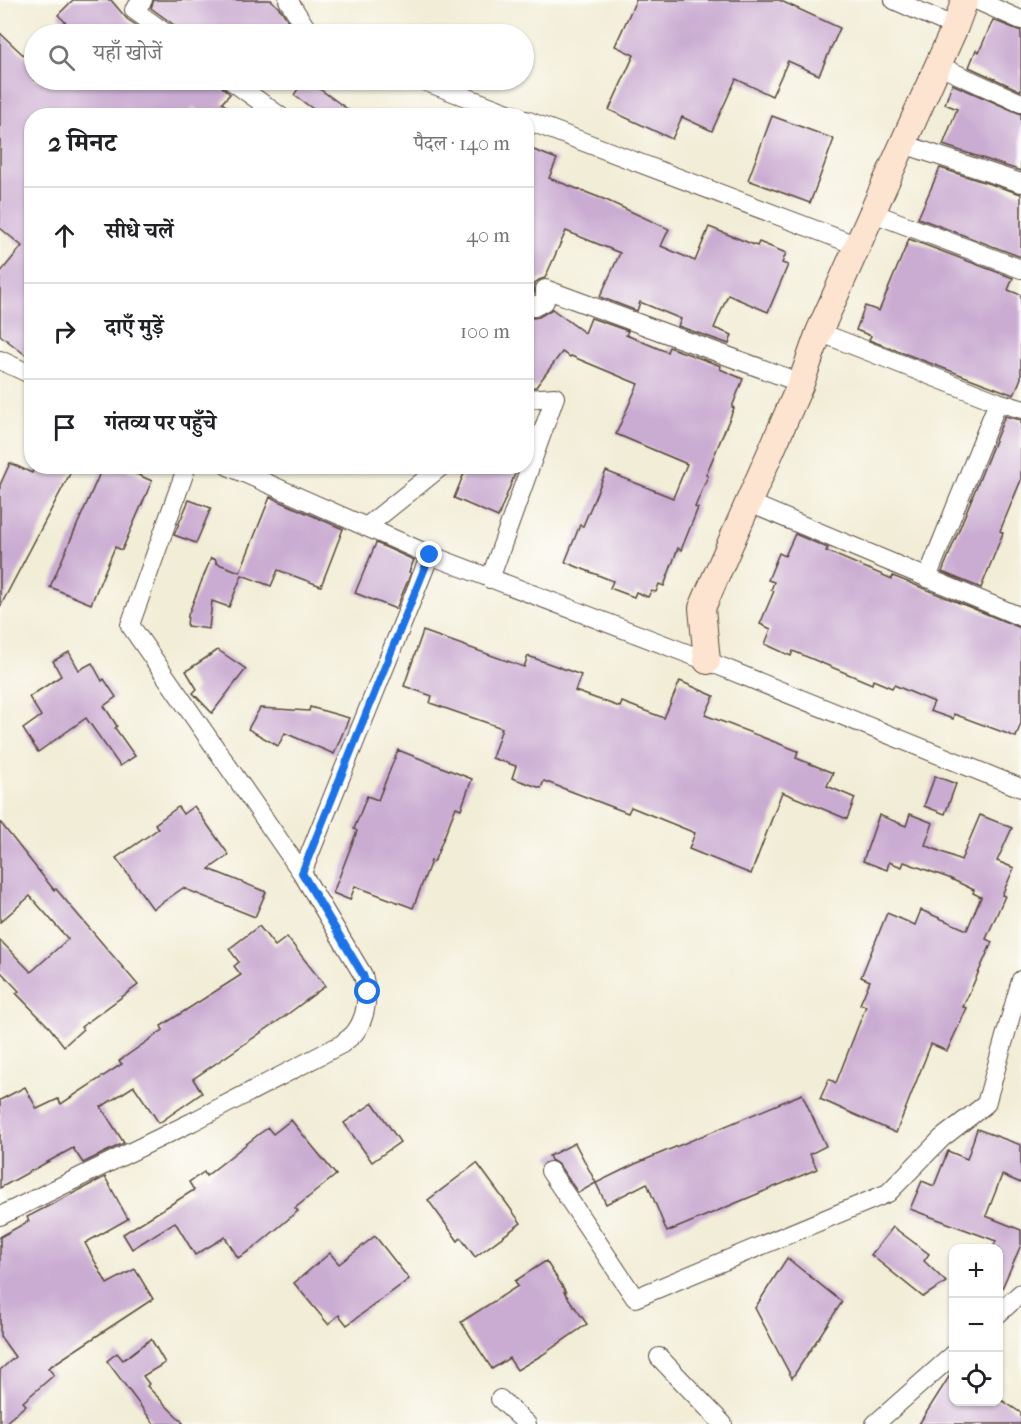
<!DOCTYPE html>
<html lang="hi">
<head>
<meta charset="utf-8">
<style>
  :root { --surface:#fff; --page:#f6f6f6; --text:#202124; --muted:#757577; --line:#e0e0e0 }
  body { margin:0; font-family:"IM FELL French Canon","Noto Serif Devanagari",serif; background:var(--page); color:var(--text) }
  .controls { position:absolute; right:18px; bottom:18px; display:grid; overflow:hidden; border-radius:12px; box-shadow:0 2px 4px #0004 }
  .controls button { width:54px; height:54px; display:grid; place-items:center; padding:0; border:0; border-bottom:2px solid var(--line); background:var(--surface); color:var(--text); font:30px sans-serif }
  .stop { position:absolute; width:18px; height:18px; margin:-14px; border:4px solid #1a73e8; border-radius:50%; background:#fff }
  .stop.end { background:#1a73e8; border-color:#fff; box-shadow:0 2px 6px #0008 }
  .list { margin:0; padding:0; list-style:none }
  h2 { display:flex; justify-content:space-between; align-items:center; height:78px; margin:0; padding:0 24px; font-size:26px }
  h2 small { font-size:20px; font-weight:400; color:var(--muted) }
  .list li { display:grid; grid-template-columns:39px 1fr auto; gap:18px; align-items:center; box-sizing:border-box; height:96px; padding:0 24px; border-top:2px solid var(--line) }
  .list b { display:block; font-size:22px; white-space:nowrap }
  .list em { font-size:20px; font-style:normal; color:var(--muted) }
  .icon { flex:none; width:33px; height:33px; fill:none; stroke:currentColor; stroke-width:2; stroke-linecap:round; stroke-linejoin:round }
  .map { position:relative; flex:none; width:1021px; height:1424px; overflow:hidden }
  .search { position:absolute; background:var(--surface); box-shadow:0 2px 4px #0004; left:24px; top:24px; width:510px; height:66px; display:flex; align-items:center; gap:15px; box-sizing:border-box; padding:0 21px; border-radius:33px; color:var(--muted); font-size:22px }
  .panel { position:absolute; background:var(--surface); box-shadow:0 2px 4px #0004; left:24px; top:108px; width:510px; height:366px; border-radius:24px }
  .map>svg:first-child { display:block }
  .building { fill:#caacd2 }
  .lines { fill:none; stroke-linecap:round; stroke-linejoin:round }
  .street-casing { stroke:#56473a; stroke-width:20 }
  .secondary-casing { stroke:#56473a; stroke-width:28 }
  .street { stroke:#fff; stroke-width:18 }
  .secondary { stroke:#fde4d1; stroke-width:26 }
  .route { stroke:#1a73e8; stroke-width:8 }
</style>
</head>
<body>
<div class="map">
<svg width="1021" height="1424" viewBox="0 0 1021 1424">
  <rect width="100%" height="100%" fill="#fdfcf7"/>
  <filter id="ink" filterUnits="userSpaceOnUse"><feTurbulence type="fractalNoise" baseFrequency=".0167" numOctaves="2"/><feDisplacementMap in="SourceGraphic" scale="12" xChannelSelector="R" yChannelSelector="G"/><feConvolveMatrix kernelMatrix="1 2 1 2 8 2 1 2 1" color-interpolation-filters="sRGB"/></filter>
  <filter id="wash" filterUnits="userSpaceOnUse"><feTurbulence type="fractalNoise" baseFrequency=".008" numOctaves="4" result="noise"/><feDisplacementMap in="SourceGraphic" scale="24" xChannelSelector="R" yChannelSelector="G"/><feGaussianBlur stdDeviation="1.35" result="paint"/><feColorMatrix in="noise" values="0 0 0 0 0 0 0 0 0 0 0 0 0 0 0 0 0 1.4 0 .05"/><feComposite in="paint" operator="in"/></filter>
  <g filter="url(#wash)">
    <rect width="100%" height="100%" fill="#f2edd7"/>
    <g id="blocks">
      <!-- building -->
      <g class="building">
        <path d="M73,0h38l16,19 22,15h-71l-20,-19z"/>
        <path d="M154,0h117l11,11 11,18 -5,5h-110l-4,-9 -23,-17z"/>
        <path d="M636,0h143l61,28 -21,47 -31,-14 -16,35 -36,-17 -24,52 -30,-14 -10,22 -63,-29 25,-55 -19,-9z"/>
        <path d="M993,20l28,11v60l-52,-24 7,-17 3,2z"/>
        <path d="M0,33l34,32v15h185l1,5 10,9 -8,9 18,13h-35l-12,-9 -6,9h-155v244l-32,-25v-62l22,-27 -22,-18z"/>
        <path d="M304,80h3l50,36h-34l-29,-21z"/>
        <path d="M952,84l69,30v57l-78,-26 14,-36 -12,-5z"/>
        <path d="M772,116l62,23 -24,64 -62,-23z"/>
        <path d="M526,147l31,12 -8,19 57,22 63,29 -8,17 34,15 14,-34 48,19 2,-4 27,11 -4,10 6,2 -20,47 -40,-17 -14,33 18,7 -3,9 -51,-18 3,-7 -41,-17 -3,9 -37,-14 20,-44 -54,-22 -21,47 -6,2 -4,3 -1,10 -8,-3z"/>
        <path d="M940,168l81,26v63l-103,-39z"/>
        <path d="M909,239l104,39 -5,12 13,5v83l-7,17 -145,-55 2,-4 -15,-6 9,-24 14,5z"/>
        <path d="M552,309l33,24 6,-15 37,13 -2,4 41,17 2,-5 52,19 -1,3 23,10 -11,28 2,1 -28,67 2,1 -13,31 3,1 -17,42 -3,-2 -14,38 -5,-2 -3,8 -5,-1 -3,6 -12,-5 -2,5 -24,-9 3,-7 -48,-19 15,-37 3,1 23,-55 67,27 14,-34 -71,-30 22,-50 -67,-28 -1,1 -8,-5 -26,35 -10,1v-73l7,3 6,-1z"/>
        <path d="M1005,416l16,4v60l-21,51 3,2 -22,55 -39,-16z"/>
        <path d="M10,463l22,10 3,-7h39l-74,141v-122z"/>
        <path d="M103,466h15l34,15 -30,69 -7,-3 -24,57 -41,-17z"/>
        <path d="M471,466h47l-20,51 -44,-19 11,-27 3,2z"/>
        <path d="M270,497l73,32 -22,57 -43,-16 -7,16 -29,-11 -13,32 -17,-6 -3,28 -22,-3 1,-11 23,-57 5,2v3l24,9z"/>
        <path d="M189,500l22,8 -15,35 -22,-8z"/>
        <path d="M795,534l33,14 -2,3 66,28 1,-3 128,52v95l-5,14 -62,-23 -1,5 -23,-8 4,-9 -40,-17 -2,3 -19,-8 -1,4 -79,-33 -2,5 -26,-12 6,-15 -11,-5 14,-33 -3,-1 3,-8 -6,-2 11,-27 6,3z"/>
        <path d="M376,543l38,17 -5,12 2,1 -15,36 -41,-16z"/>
        <path d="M423,631l101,36 4,-11 53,19 -6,16 45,16 2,-5 42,16 16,-37 34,15 -9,19 93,36 -2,7 37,15 -6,13 28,12 -8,21 -65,-27 -31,82 -62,-25 6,-16 -64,-26 -3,6 -84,-32 -3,7 -29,-10 4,-12 -24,-8 10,-30 -72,-25 2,-7 -28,-10z"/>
        <path d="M218,650l28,19 -34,44 -19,-20 4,-4 -11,-18z"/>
        <path d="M69,652l10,18 13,-7 10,18 2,-2 12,18 -12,9 13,20 -2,2 20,28 -15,10 -34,-48 -48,34 -15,-23 18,-13 -12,-19 32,-21 -8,-15z"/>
        <path d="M310,707l39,11 -15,36 -49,-21 -7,13 -30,-17 12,-21 49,3z"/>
        <path d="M398,750l74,29 -11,30 -5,-2 -22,55 -3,-1 -18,47 -58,-22 -5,14 -17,-7 24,-62 -3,-2 13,-33 11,4z"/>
        <path d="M935,776l21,8 -11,30 -21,-8z"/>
        <path d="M194,806l35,49 -20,14 57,23 -11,25 -72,-29 -30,21 -37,-51 42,-29 -3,-5 23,-17 5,7z"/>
        <path d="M910,814l23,9 -8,22 36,15 19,-45 32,13 -15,33 17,7 -12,27 3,1 -19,43 6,3 -29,65 4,1 -20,43 -16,-7 -35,89 -76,-34 9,-20 7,4 30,-77 -6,-2 10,-23 -9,-4 26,-64 28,12 6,-15 46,20 14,-33 -8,-4 1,-3 -25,-12 -45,-16 -2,5 -13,-5 -2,8 -24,-9 16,-46 27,11z"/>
        <path d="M0,822l54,68 2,-1 17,20 65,76 -57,42 2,2 -19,17 -14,-18 -34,-35 3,-2 -19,-20v-31l31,32 37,-33 -38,-43 -30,26z"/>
        <path d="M259,926l16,20 12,-9 38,49 -41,31 -91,62 9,14 -43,30 -25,-37 -33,21 23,36 -41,20 -10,-15 -73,40v-88l25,-13 12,22 21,-10 3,5 61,-40 -3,-3 44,-31 -2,-4 80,-51 -7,-9 5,-4 -10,-13z"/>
        <path d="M802,1094l24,52 -16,8 7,15 -150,63 -20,-49 -41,21 -10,-21 39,-19z"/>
        <path d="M373,1103l27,39 -28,20 -28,-39z"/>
        <path d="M291,1120l45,55 -41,33 3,3 -44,37 -16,10 -13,-21 -30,18 -20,-33 -43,27 -9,-15 71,-44 -5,-8 15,-10 2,4 53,-42 9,-6 5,6z"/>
        <path d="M977,1129l44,16v38l-19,-8 -16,41 35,14v15l-22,50v-47h-6l3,-7 -86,-32 12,-28 12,5 14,-35 19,8z"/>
        <path d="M575,1143l21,40 -18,10 -19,-28 -8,-5 -2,-4z"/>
        <path d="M477,1163l44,60 -46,34 -14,-19 -3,3 -30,-41z"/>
        <path d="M105,1177l23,42 -43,24 22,41 28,-15 18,30 -105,69 6,7 -31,27 3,3 -22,19h-4v-54l15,-13 -15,-21v-99l29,-16 -2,-4z"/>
        <path d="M893,1227l36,27 -5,7 22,21 -23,15 -52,-42z"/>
        <path d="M375,1236l34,43 -62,46 -8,-10 -11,9 -34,-41 36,-30 9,11z"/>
        <path d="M787,1258l55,44 -50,76 -37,-70z"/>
        <path d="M546,1261l20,31h-2l23,32 -45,31 -25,15 -8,-12 -17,11 -31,-47 57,-36 -3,-5z"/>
        <path d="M151,1339l14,24 -22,13 6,8 -2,2 37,38h-30l-47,-63 10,-8 6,7z"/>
        <path d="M954,1369v32h49l18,12v11h-102z"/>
      </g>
    </g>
  </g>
  <g filter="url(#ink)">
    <use href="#blocks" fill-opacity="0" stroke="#56473a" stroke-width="1.5"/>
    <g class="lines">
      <!-- street casing -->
      <g class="street-casing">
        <g id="street">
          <path d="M143,0l-9,10 33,24"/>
          <path d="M288,0l22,34"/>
          <path d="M894,0l61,27"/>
          <path d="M976,0l45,20"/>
          <path d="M937,65l84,38"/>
          <path d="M230,80l50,36"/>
          <path d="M421,80l95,36"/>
          <path d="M526,120l332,126"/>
          <path d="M903,144l118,39"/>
          <path d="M873,213l148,56"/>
          <path d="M526,301l8,6 11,-6v-12l256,94"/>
          <path d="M819,332l179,70 23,7"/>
          <path d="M0,360l32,15"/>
          <path d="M228,466l202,89 277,106 314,127"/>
          <path d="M747,502l274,115"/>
          <path d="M366,527l76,-61"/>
          <path d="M927,578l71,-176"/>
          <path d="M490,579l65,-182 -29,2"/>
          <path d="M302,873l128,-318"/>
          <path d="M550,1171l85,127 253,-105 54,-55 44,-34 35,-124"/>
          <path d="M0,1216l192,-94 150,-78c4,-4 11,-8 14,-13 12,-17 12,-38 7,-56l-61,-102 -172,-248 57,-159"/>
          <path d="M998,1314l23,-21"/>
          <path d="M659,1357l64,67"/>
          <path d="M500,1399l27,25"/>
          <path d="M875,1424l79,-70"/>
        </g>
      </g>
      <!-- secondary casing -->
      <g class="secondary-casing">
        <path id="secondary" d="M707,661l-5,-53 99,-225 18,-51 136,-305 10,-27"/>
      </g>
      <!-- street -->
      <use href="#street" class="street"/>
      <!-- secondary -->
      <use href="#secondary" class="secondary"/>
    </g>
  </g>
  <g class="lines" filter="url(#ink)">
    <!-- route -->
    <path class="route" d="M368,992l-5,-17 -61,-102 128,-318"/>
  </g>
</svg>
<div class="controls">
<button>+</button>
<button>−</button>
<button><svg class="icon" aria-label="locate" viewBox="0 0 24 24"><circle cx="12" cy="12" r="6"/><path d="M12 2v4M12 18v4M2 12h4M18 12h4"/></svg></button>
</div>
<div class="stop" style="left:368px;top:992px"></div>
<div class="stop end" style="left:430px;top:555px"></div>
<div class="search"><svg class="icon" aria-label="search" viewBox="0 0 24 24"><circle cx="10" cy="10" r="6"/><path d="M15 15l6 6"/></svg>यहाँ खोजें</div>
<section class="panel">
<h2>2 मिनट<small>पैदल · 140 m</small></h2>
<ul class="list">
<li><svg class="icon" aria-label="ahead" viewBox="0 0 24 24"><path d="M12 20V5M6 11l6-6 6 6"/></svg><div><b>सीधे चलें</b></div><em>40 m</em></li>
<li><svg class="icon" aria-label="right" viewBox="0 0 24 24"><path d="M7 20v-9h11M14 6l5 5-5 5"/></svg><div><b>दाएँ मुड़ें</b></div><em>100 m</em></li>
<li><svg class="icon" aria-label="arrive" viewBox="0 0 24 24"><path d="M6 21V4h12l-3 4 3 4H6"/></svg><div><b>गंतव्य पर पहुँचे</b></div></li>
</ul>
</section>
</div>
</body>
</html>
